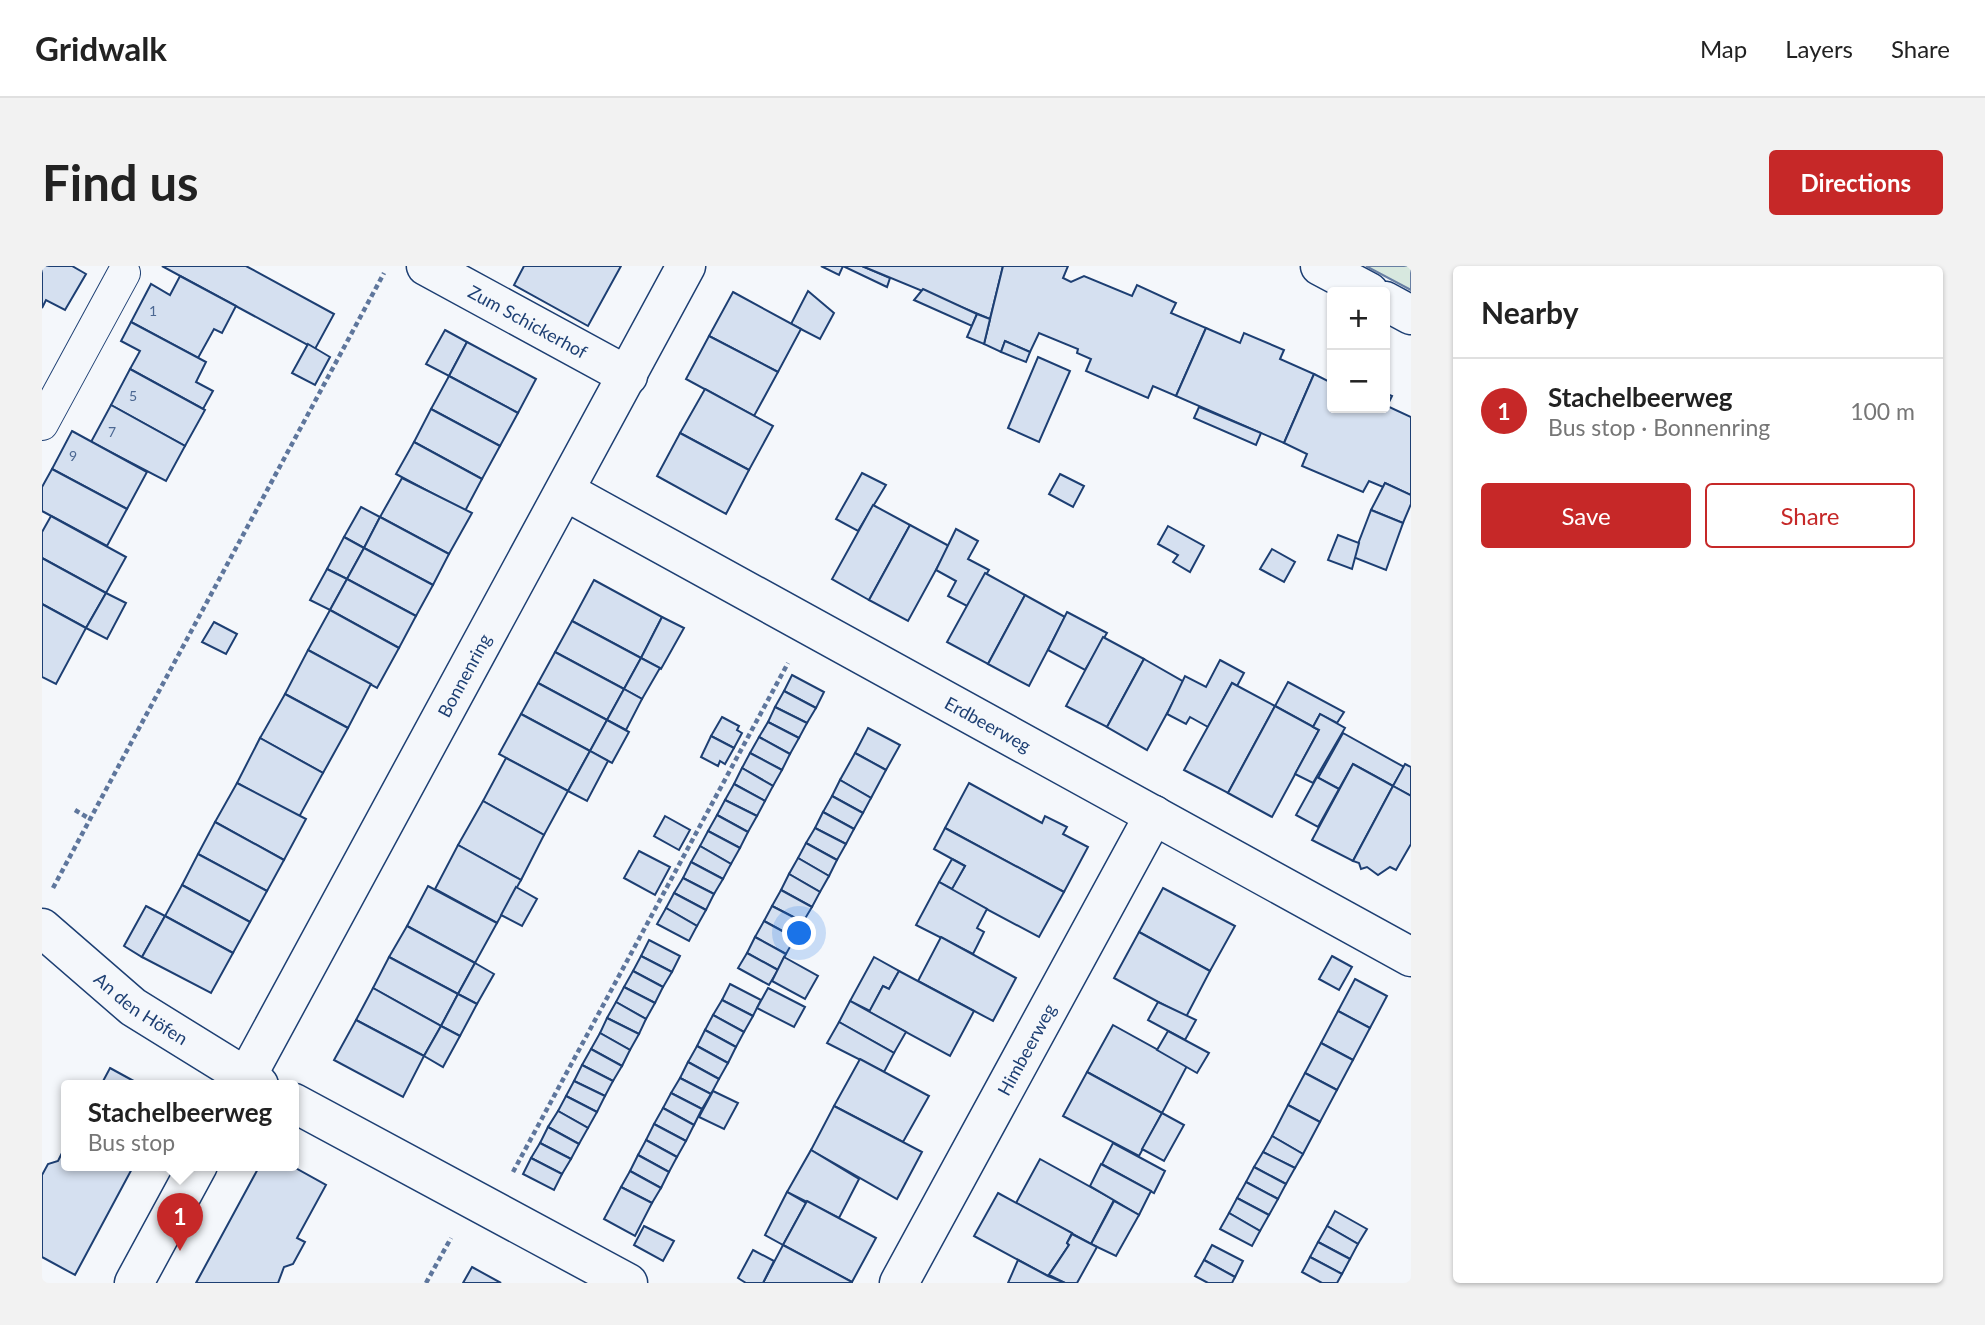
<!DOCTYPE html>
<html lang="en">
<head>
<meta charset="utf-8">
<style>
  :root { --surface:#fff; --page:#f2f2f2; --text:#222; --muted:#767676; --line:#e0e0e0; --accent:#c62828 }
  body { margin:0; font-family:Lato,sans-serif; background:var(--page); color:var(--text) }
  .controls { position:absolute; right:21px; top:21px; display:grid; overflow:hidden; border-radius:7px; box-shadow:0 2px 5px #0004 }
  .controls button { width:63px; height:63px; display:grid; place-items:center; padding:0; border:0; border-bottom:2px solid var(--line); background:var(--surface); color:var(--text); font:35px sans-serif }
  .you { position:absolute; left:758px; top:668px; width:24px; height:24px; margin:-18px; border:5px solid #fff; border-radius:50%; background:#1a73e8; box-shadow:0 0 0 10px #1a73e833 }
  .badge { display:grid; place-items:center; width:46px; height:46px; border-radius:50%; background:var(--accent); color:#fff; font-size:23px; font-weight:700 }
  .pin { position:absolute; translate:-50% -58px; filter:drop-shadow(0 2px 4px #0008) }
  .pin::after { content:''; position:absolute; top:37px; width:24px; height:21px; background:inherit; clip-path:polygon(0 0,100% 0,50% 100%) }
  .popup { position:absolute; left:19px; top:814px; width:238px; height:91px; box-sizing:border-box; display:grid; place-content:center; border-radius:7px; background:var(--surface); filter:drop-shadow(0 2px 5px #0005); font-size:23px; white-space:nowrap; color:var(--muted) }
  .popup b { font-size:26px; color:var(--text) }
  .popup::after { content:''; position:absolute; left:50%; top:100%; margin-left:-14px; border:14px solid transparent; border-top-color:var(--surface) }
  .list { margin:0; padding:0; list-style:none }
  h2 { display:flex; justify-content:space-between; align-items:center; height:91px; margin:0; padding:0 28px; font-size:30px }
  h2 small { font-size:23px; font-weight:400; color:var(--muted) }
  .list li { display:grid; grid-template-columns:46px 1fr auto; gap:21px; align-items:center; box-sizing:border-box; height:105px; padding:0 28px; border-top:2px solid var(--line) }
  .list b { display:block; font-size:26px; white-space:nowrap }
  .list p { margin:0; font-size:23px; white-space:nowrap; color:var(--muted) }
  .list em { font-size:23px; font-style:normal; color:var(--muted) }
  .actions { display:flex; gap:14px; padding:21px 28px }
  .actions a { flex:1; padding:16px 0; border:2px solid var(--accent); border-radius:7px; text-align:center; font-size:24px; color:var(--accent) }
  .actions .main { background:var(--accent); color:#fff }
  .map { position:relative; flex:none; width:1369px; height:1017px; overflow:hidden; border-radius:7px }
  header { display:flex; align-items:center; gap:42px; box-sizing:border-box; height:98px; padding:0 35px; background:var(--surface); border-bottom:2px solid var(--line) }
  header strong { font-size:33px }
  nav { display:flex; gap:38px; margin-inline-start:auto; font-size:24px }
  .intro { display:flex; align-items:center; justify-content:space-between; box-sizing:border-box; height:168px; padding:0 42px }
  h1 { margin:0; font-size:49px }
  .button { padding:18px 32px; border-radius:7px; background:var(--accent); color:#fff; font-size:24px; font-weight:700 }
  main { display:flex; gap:42px; padding:0 42px }
  aside { flex:1; background:var(--surface); border-radius:7px; box-shadow:0 2px 5px #0004 }
  .map>svg:first-child { display:block }
  .grass { fill:#d7e8df; stroke:#687fa3; stroke-width:2 }
  .building { fill:#d5e0f0; stroke:#1d3f73; stroke-width:2 }
  .lines { fill:none; stroke-linecap:round; stroke-linejoin:round }
  .pedestrian-casing { stroke:#1d3f73; stroke-width:34 }
  .minor-casing { stroke:#1d3f73; stroke-width:41 }
  .path { stroke:#5e769c; stroke-width:4.5; stroke-dasharray:5 3.5; stroke-linecap:butt }
  .pedestrian { stroke:#f4f7fb; stroke-width:32 }
  .minor { stroke:#f4f7fb; stroke-width:38 }
  .labels { text-anchor:middle; dominant-baseline:central; stroke-width:5; stroke-linejoin:round; paint-order:stroke }
  .number-label { font-size:14px; fill:#4b6792 }
  .street-label { font-size:18px; fill:#1d3f73; stroke:#f4f7fb }
</style>
</head>
<body>
<header>
<strong>Gridwalk</strong>
<nav><a>Map</a><a>Layers</a><a>Share</a></nav>
</header>
<div class="intro"><h1>Find us</h1><a class="button">Directions</a></div>
<main>
<div class="map">
<svg width="1369" height="1017" viewBox="0 0 1369 1017">
  <rect width="100%" height="100%" fill="#f4f7fb"/>
  <!-- grass -->
  <path class="grass" d="M1324,0h45v24z"/>
  <!-- building -->
  <g class="building">
    <path d="M0,0h30l14,8 -21,36 -19,-10 -4,8z"/>
    <path d="M120,0h84l88,48 -19,35z"/>
    <path d="M482,0h97l-33,60 -74,-41z"/>
    <path d="M779,0h22l-4,9z"/>
    <path d="M801,0h19l28,12 -3,9z"/>
    <path d="M820,0h141l-13,53z"/>
    <path d="M961,0h65l-5,12 8,4 13,-6 48,20 5,-11 39,18 -5,10 35,15 -30,68 -23,-10 -5,12 -62,-27 5,-12 -14,-6 1,-4 -39,-16 -9,19 -25,-11 -4,11 -17,-8z"/>
    <path d="M138,10l56,30 -14,27 -8,-4 -16,29 -67,-36 20,-38 19,11z"/>
    <path d="M881,23l54,25 -5,12 -58,-26z"/>
    <path d="M766,25l26,22 -14,26 -29,-15z"/>
    <path d="M691,26l68,37 -23,43 -69,-36z"/>
    <path d="M935,48l13,5 -6,25 -17,-7z"/>
    <path d="M89,56l75,40 -10,20 17,9 -10,18 -73,-40 10,-18 -19,-10z"/>
    <path d="M1164,62l34,15 4,-10 40,17 -4,9 34,15 -30,69 -108,-47z"/>
    <path d="M403,64l22,12 -18,34 -23,-12z"/>
    <path d="M667,70l69,36 -24,44 -68,-37z"/>
    <path d="M963,75l25,11 -4,10 -25,-10z"/>
    <path d="M425,76l69,37 -18,34 -69,-37z"/>
    <path d="M266,78l22,13 -15,28 -23,-12z"/>
    <path d="M996,91l32,14 -31,71 -31,-14z"/>
    <path d="M88,103l75,41 -20,36 -74,-41z"/>
    <path d="M1272,108l18,9v25h53v-15l7,3 -5,10 24,11v78l-26,-12 -2,4 -14,-6 -6,11 -61,-26 5,-12 -23,-11z"/>
    <path d="M407,110l69,37 -18,33 -69,-37z"/>
    <path d="M663,123l68,37 -24,44 -69,-37z"/>
    <path d="M69,139l74,41 -19,35 -75,-39z"/>
    <path d="M1157,141l62,26 -5,12 -62,-27z"/>
    <path d="M389,143l69,37 -18,33 -68,-37z"/>
    <path d="M30,165l75,41 -20,37 -75,-40z"/>
    <path d="M638,167l69,37 -23,44 -69,-38z"/>
    <path d="M372,176l68,37 -17,32 -69,-37z"/>
    <path d="M10,203l75,40 -20,37 -65,-35v-24z"/>
    <path d="M820,207l24,12 -28,46 -22,-12z"/>
    <path d="M1018,208l24,12 -11,21 -24,-13z"/>
    <path d="M360,212l70,35 -23,41 -69,-37z"/>
    <path d="M1343,217l26,12v9l-8,19 -32,-13z"/>
    <path d="M831,239l37,20 -41,75 -37,-21z"/>
    <path d="M319,241l19,10 -16,31 -20,-11z"/>
    <path d="M1329,244l32,13 -17,47 -33,-13z"/>
    <path d="M9,250l75,41 -20,36 -64,-35v-26z"/>
    <path d="M338,251l69,37 -16,31 -69,-37z"/>
    <path d="M868,259l39,21 -41,75 -39,-21z"/>
    <path d="M1126,260l36,20 -14,26 -17,-10 5,-7 -20,-11z"/>
    <path d="M914,263l22,12 -10,18 21,11 -22,36 -19,-10 8,-15 -20,-11z"/>
    <path d="M1296,269l21,8 -7,26 -24,-9z"/>
    <path d="M302,271l20,11 -17,31 -20,-10z"/>
    <path d="M322,282l69,37 -17,31 -69,-37z"/>
    <path d="M1230,283l23,13 -11,20 -24,-13z"/>
    <path d="M0,292l64,35 -20,35 -44,-24z"/>
    <path d="M285,303l20,10 -17,31 -20,-10z"/>
    <path d="M943,307l40,22 -37,69 -41,-22z"/>
    <path d="M305,313l69,37 -17,32 -69,-38z"/>
    <path d="M552,314l68,37 -21,41 -69,-37z"/>
    <path d="M64,327l20,10 -19,36 -21,-11z"/>
    <path d="M983,329l40,22 -36,69 -41,-22z"/>
    <path d="M0,338l44,24 -30,56 -14,-7z"/>
    <path d="M288,344l69,38 -22,40 -69,-38z"/>
    <path d="M1025,346l40,21 -22,37 -37,-20z"/>
    <path d="M620,351l22,11 -23,41 -20,-11z"/>
    <path d="M530,355l69,37 -17,31 -69,-37z"/>
    <path d="M172,356l23,12 -11,20 -24,-12z"/>
    <path d="M1061,371l41,22 -37,68 -41,-21z"/>
    <path d="M266,384l63,34 -23,44 -63,-34z"/>
    <path d="M513,386l69,37 -17,31 -69,-37z"/>
    <path d="M599,392l19,10 -18,31 -18,-10z"/>
    <path d="M1102,393l40,23 -37,68 -40,-23z"/>
    <path d="M1178,394l24,13 -7,13 -5,-3 -24,44 -18,-10 -4,7 -19,-10 18,-38 21,11z"/>
    <path d="M750,409l32,17 -8,16 -32,-17z"/>
    <path d="M1246,416l56,30 -7,11 -17,-9 -7,13 -38,-21z"/>
    <path d="M496,417l69,37 -17,31 -69,-37z"/>
    <path d="M1190,417l43,23 -47,87 -44,-23z"/>
    <path d="M582,423l18,10 -16,31 -19,-10z"/>
    <path d="M742,425l32,17 -9,15 -32,-16z"/>
    <path d="M243,428l63,34 -25,45 -63,-35z"/>
    <path d="M1233,440l44,24 -47,87 -44,-24z"/>
    <path d="M733,441l32,16 -8,15 -31,-16z"/>
    <path d="M479,448l69,37 -22,40 -69,-37z"/>
    <path d="M1278,448l25,14 -32,55 -18,-9 24,-44 -6,-3z"/>
    <path d="M680,451l17,9 -2,4 5,3 -8,15 -23,-12z"/>
    <path d="M565,454l22,12 -17,31 -22,-12z"/>
    <path d="M726,456l31,16 -9,16 -31,-17z"/>
    <path d="M826,462l32,17 -14,25 -31,-17z"/>
    <path d="M1301,467l61,34 -11,19 -40,-22 -14,25 -21,-11z"/>
    <path d="M669,470l23,12 -9,16 -5,-3 -2,5 -17,-9z"/>
    <path d="M717,471l31,17 -8,16 -32,-17z"/>
    <path d="M218,472l63,35 -24,44 -62,-34z"/>
    <path d="M548,485l18,10 -21,40 -19,-10z"/>
    <path d="M708,487l32,17 -9,16 -31,-18z"/>
    <path d="M813,487l31,17 -15,28 -31,-18z"/>
    <path d="M464,492l62,33 -24,44 -61,-34z"/>
    <path d="M1311,498l40,22 -40,75 -41,-21z"/>
    <path d="M1363,498l6,3v29l-18,-10z"/>
    <path d="M700,502l31,18 -8,15 -31,-17z"/>
    <path d="M1275,511l22,12 -21,38 -22,-12z"/>
    <path d="M798,514l31,18 -8,15 -31,-17z"/>
    <path d="M195,517l69,36 -22,41 -69,-38z"/>
    <path d="M927,517l73,40 3,-7 22,11 -4,7 25,13 -24,45 -119,-64z"/>
    <path d="M692,518l31,17 -8,15 -32,-16z"/>
    <path d="M1351,520l18,10v48l-15,26 -6,-3 -12,8 -11,-8 -6,2 -2,-6 -6,-2z"/>
    <path d="M790,530l31,17 -9,16 -31,-17z"/>
    <path d="M683,534l32,16 -9,16 -31,-17z"/>
    <path d="M441,535l61,34 -23,45 -63,-35z"/>
    <path d="M781,546l31,17 -8,15 -31,-16z"/>
    <path d="M675,549l31,17 -8,16 -32,-17z"/>
    <path d="M623,550l25,14 -11,20 -25,-14z"/>
    <path d="M173,556l69,38 -17,31 -69,-37z"/>
    <path d="M773,562l31,16 -9,16 -31,-17z"/>
    <path d="M903,562l119,64 -25,45 -88,-47 14,-24 -31,-17z"/>
    <path d="M666,565l32,17 -9,16 -31,-18z"/>
    <path d="M764,577l31,17 -8,16 -31,-18z"/>
    <path d="M416,579l63,35 -24,43 -62,-34z"/>
    <path d="M658,580l31,18 -8,15 -32,-17z"/>
    <path d="M597,585l31,16 -15,28 -31,-17z"/>
    <path d="M156,588l69,37 -17,31 -68,-37z"/>
    <path d="M756,592l31,18 -9,16 -31,-18z"/>
    <path d="M910,593l13,7 -13,23 -13,-7z"/>
    <path d="M649,596l32,17 -9,15 -31,-16z"/>
    <path d="M747,608l31,18 -8,15 -31,-17z"/>
    <path d="M641,612l31,16 -8,16 -32,-17z"/>
    <path d="M897,616l48,27 -10,19 7,4 -11,22 -57,-29z"/>
    <path d="M140,619l68,37 -17,31 -68,-37z"/>
    <path d="M386,620l69,37 -22,40 -68,-37z"/>
    <path d="M474,621l21,12 -15,27 -21,-11z"/>
    <path d="M1121,622l72,38 -25,45 -71,-39z"/>
    <path d="M739,624l31,17 -9,15 -31,-16z"/>
    <path d="M632,627l32,17 -9,16 -31,-18z"/>
    <path d="M104,640l19,10 -23,41 -18,-11z"/>
    <path d="M730,640l31,16 -8,16 -31,-17z"/>
    <path d="M624,642l31,18 -8,15 -32,-17z"/>
    <path d="M123,650l68,37 -22,40 -69,-36z"/>
    <path d="M722,655l31,17 -9,16 -31,-17z"/>
    <path d="M365,660l68,37 -17,31 -69,-37z"/>
    <path d="M1097,666l71,39 -24,46 -72,-39z"/>
    <path d="M713,671l31,17 -8,16 -31,-17z"/>
    <path d="M899,671l75,41 -23,43 -75,-40z"/>
    <path d="M607,674l31,16 -8,16 -31,-16z"/>
    <path d="M705,687l31,17 -9,15 -31,-17z"/>
    <path d="M599,690l31,16 -9,15 -30,-16z"/>
    <path d="M1290,690l20,11 -13,23 -20,-11z"/>
    <path d="M347,691l69,37 -17,32 -68,-38z"/>
    <path d="M742,691l34,19 -13,23 -33,-18z"/>
    <path d="M832,691l25,14 -10,18 -6,-3 -13,25 -20,-10z"/>
    <path d="M433,697l19,11 -17,30 -19,-10z"/>
    <path d="M591,705l30,16 -8,16 -31,-16z"/>
    <path d="M857,705l75,40 -24,45 -81,-44 14,-26 6,3z"/>
    <path d="M1313,713l32,17 -17,32 -32,-17z"/>
    <path d="M688,718l31,16 -8,16 -31,-16z"/>
    <path d="M582,721l31,16 -9,16 -30,-17z"/>
    <path d="M331,722l68,38 -17,30 -68,-36z"/>
    <path d="M726,722l37,19 -11,20 -37,-19z"/>
    <path d="M416,728l19,10 -17,32 -19,-10z"/>
    <path d="M680,734l31,16 -9,16 -31,-17z"/>
    <path d="M808,735l56,31 -12,21 -55,-31z"/>
    <path d="M574,736l30,17 -7,15 -32,-16z"/>
    <path d="M1116,736l38,18 -11,20 -37,-20z"/>
    <path d="M1296,745l32,17 -17,32 -32,-17z"/>
    <path d="M671,749l31,17 -8,15 -31,-17z"/>
    <path d="M565,752l32,16 -9,16 -30,-17z"/>
    <path d="M314,754l68,36 -21,41 -69,-37z"/>
    <path d="M797,756l55,31 -10,19 -57,-29z"/>
    <path d="M1071,759l74,41 -25,47 -75,-41z"/>
    <path d="M399,760l19,10 -17,31 -19,-11z"/>
    <path d="M663,764l31,17 -8,16 -31,-17z"/>
    <path d="M1126,765l41,22 -12,20 -40,-23z"/>
    <path d="M558,767l30,17 -8,16 -31,-17z"/>
    <path d="M1279,777l32,17 -16,30 -32,-17z"/>
    <path d="M655,780l31,17 -9,16 -31,-17z"/>
    <path d="M549,783l31,17 -9,15 -31,-16z"/>
    <path d="M818,793l69,37 -26,46 -69,-36z"/>
    <path d="M646,796l31,17 -8,15 -31,-16z"/>
    <path d="M540,799l31,16 -8,15 -31,-15z"/>
    <path d="M68,802l31,17h-40z"/>
    <path d="M1045,806l75,41 -23,43 -76,-40z"/>
    <path d="M1263,807l32,17 -17,32 -32,-17z"/>
    <path d="M638,812l31,16 -9,15 -31,-16z"/>
    <path d="M532,815l31,15 -8,16 -31,-16z"/>
    <path d="M671,825l25,12 -14,26 -25,-12z"/>
    <path d="M629,827l31,16 -8,16 -31,-17z"/>
    <path d="M524,830l31,16 -9,16 -30,-17z"/>
    <path d="M1246,839l32,17 -17,32 -31,-18z"/>
    <path d="M792,840l88,46 -25,47 -86,-49z"/>
    <path d="M621,842l31,17 -8,16 -32,-17z"/>
    <path d="M516,845l30,17 -9,16 -31,-17z"/>
    <path d="M1120,847l22,12 -20,36 -22,-12z"/>
    <path d="M612,858l32,17 -9,16 -31,-17z"/>
    <path d="M506,861l31,17 -8,15 -31,-16z"/>
    <path d="M24,865v34h68l-59,110 -33,-18v-82l6,-11 10,-3 6,-12 -2,-10z"/>
    <path d="M1230,870l31,18 -8,14 -32,-16z"/>
    <path d="M604,874l31,17 -8,15 -31,-17z"/>
    <path d="M498,877l31,16 -9,15 -31,-16z"/>
    <path d="M1071,877l52,28 -11,22 -52,-29z"/>
    <path d="M769,884l48,29 -20,39 -52,-26z"/>
    <path d="M1221,886l32,16 -9,16 -32,-17z"/>
    <path d="M596,889l31,17 -8,16 -31,-17z"/>
    <path d="M489,892l31,16 -8,16 -31,-16z"/>
    <path d="M998,893l74,41 -23,44 -75,-41z"/>
    <path d="M1059,898l50,27 -12,24 -49,-29z"/>
    <path d="M218,899h30l36,20 -29,53 8,4 -12,22 -9,3 -6,16h-82z"/>
    <path d="M1212,901l32,17 -8,15 -32,-17z"/>
    <path d="M588,905l31,17 -9,15 -31,-16z"/>
    <path d="M1204,916l32,17 -9,16 -32,-17z"/>
    <path d="M579,921l31,16 -17,33 -31,-17z"/>
    <path d="M745,926l19,11 -23,42 -18,-10z"/>
    <path d="M956,927l74,40 -5,10 2,2 -21,31 -74,-40z"/>
    <path d="M1195,932l32,17 -9,16 -31,-18z"/>
    <path d="M765,935l69,37 -24,44 -69,-37z"/>
    <path d="M1072,935l25,14 -23,41 -25,-12z"/>
    <path d="M1293,945l32,18 -9,15 -31,-18z"/>
    <path d="M1187,947l31,18 -8,15 -32,-17z"/>
    <path d="M602,960l30,15 -11,20 -29,-16z"/>
    <path d="M1285,960l31,18 -8,15 -32,-17z"/>
    <path d="M1030,968l25,13 -20,36h-12l-16,-8 20,-30 -2,-2z"/>
    <path d="M1276,976l32,17 -8,15 -32,-17z"/>
    <path d="M741,979l69,37v1h-89z"/>
    <path d="M1170,979l31,16 -8,16 -31,-17z"/>
    <path d="M711,984l21,11 -11,22h-17l-8,-5z"/>
    <path d="M1268,991l32,17 -5,9h-15l-20,-11z"/>
    <path d="M976,994l30,16 17,7h-57z"/>
    <path d="M1162,994l31,17 -3,6h-24l-13,-7z"/>
    <path d="M430,1001l29,16h-38z"/>
  </g>
  <g class="lines">
    <!-- pedestrian casing -->
    <g class="pedestrian-casing">
      <path id="pedestrian" d="M0,158l82,-151"/>
    </g>
    <!-- minor casing -->
    <g class="minor-casing">
      <g id="minor">
        <path id="s1" d="M384,0l202,110"/>
        <path d="M1278,0l49,26"/>
        <path d="M1343,35l26,14"/>
        <path id="s2" d="M523,225l846,466"/>
        <path id="s3" d="M0,662l91,79 126,78"/>
        <path id="s4" d="M200,819l444,-819"/>
        <path d="M252,837l334,180"/>
        <path d="M92,1017l64,-118"/>
        <path id="s5" d="M857,1017l255,-468"/>
      </g>
    </g>
    <!-- path -->
    <g class="path">
      <path d="M33,544l15,9"/>
      <path d="M11,622l331,-615"/>
      <path d="M471,906l275,-509"/>
      <path d="M384,1017l25,-45"/>
    </g>
    <!-- pedestrian -->
    <use href="#pedestrian" class="pedestrian"/>
    <!-- minor -->
    <use href="#minor" class="minor"/>
  </g>
  <g class="labels">
    <!-- number labels -->
    <g class="number-label">
      <text x="111" y="44">1</text>
      <text x="91" y="129">5</text>
      <text x="70" y="165">7</text>
      <text x="31" y="189">9</text>
    </g>
    <!-- street labels -->
    <g class="street-label">
      <text stroke="none"><textPath href="#s1" startOffset="116">Zum Schickerhof</textPath></text>
      <text stroke="none"><textPath href="#s4" startOffset="466">Bonnenring</textPath></text>
      <text stroke="none"><textPath href="#s2" startOffset="483">Erdbeerweg</textPath></text>
      <text stroke="none"><textPath href="#s3" startOffset="128">An den Höfen</textPath></text>
      <text stroke="none"><textPath href="#s5" startOffset="266">Himbeerweg</textPath></text>
    </g>
  </g>
</svg>
<div class="controls">
<button>+</button>
<button>−</button>
</div>
<div class="you"></div>
<div class="pin badge" style="left:138px;top:985px">1</div>
<div class="popup"><b>Stachelbeerweg</b>Bus stop</div>
</div>
<aside>
<h2>Nearby<small></small></h2>
<ul class="list">
<li><span class="badge">1</span><div><b>Stachelbeerweg</b><p>Bus stop · Bonnenring</p></div><em>100 m</em></li>
</ul>
<div class="actions"><a class="main">Save</a><a>Share</a></div>
</aside>
</main>
</body>
</html>
